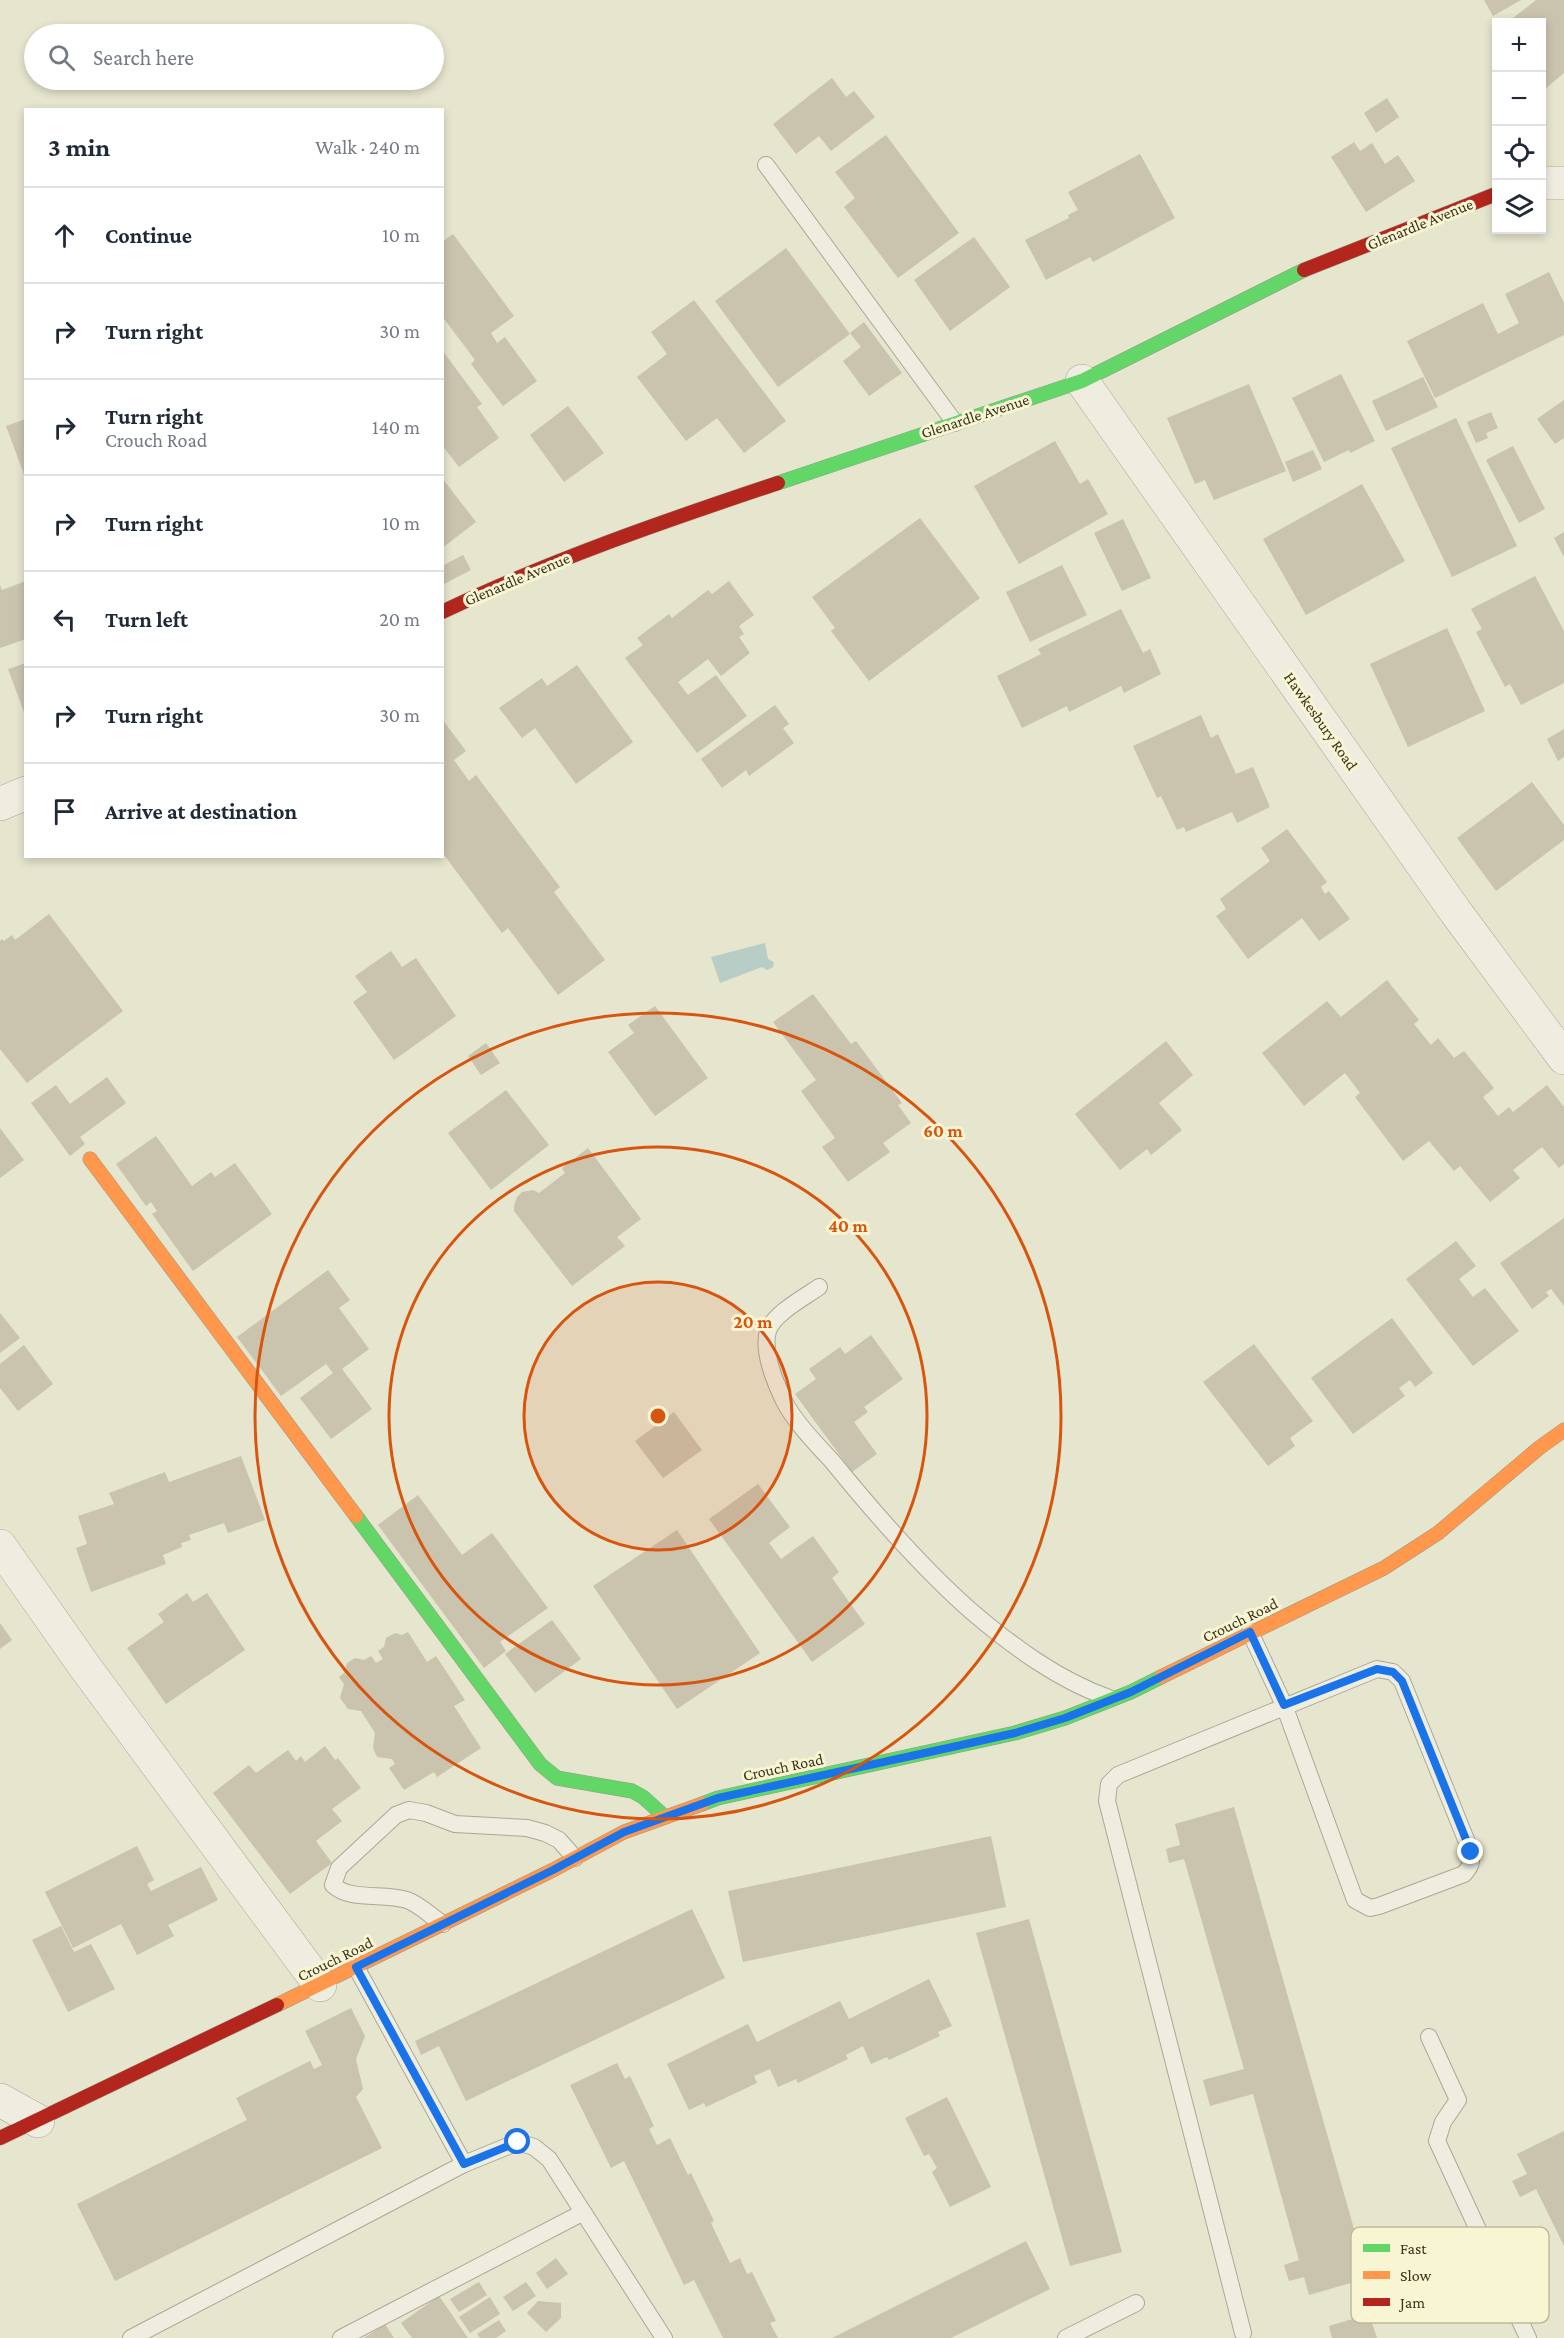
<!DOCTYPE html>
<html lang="en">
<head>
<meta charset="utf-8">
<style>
  :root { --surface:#fff; --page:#f6f6f7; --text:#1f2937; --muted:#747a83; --line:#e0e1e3 }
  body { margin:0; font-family:"Crimson Pro",serif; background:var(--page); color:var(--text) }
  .controls { position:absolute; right:18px; top:18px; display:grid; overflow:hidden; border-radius:0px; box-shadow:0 3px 9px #0003 }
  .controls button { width:54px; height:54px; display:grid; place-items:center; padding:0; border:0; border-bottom:2px solid var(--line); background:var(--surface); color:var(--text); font:30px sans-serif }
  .stop { position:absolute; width:18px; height:18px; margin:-14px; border:4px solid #1a73e8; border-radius:50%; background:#fff }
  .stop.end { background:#1a73e8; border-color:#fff; box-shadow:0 2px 6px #0008 }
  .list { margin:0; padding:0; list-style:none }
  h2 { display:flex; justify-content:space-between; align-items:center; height:78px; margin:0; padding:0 24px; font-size:26px }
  h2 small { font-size:20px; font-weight:400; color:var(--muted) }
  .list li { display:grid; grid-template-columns:39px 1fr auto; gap:18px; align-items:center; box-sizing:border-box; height:96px; padding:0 24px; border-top:2px solid var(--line) }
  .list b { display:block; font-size:22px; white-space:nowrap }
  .list p { margin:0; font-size:20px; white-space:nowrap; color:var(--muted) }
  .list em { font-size:20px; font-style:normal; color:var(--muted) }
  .icon { flex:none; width:33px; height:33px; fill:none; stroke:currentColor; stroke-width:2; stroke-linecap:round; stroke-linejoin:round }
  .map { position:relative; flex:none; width:1564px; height:2338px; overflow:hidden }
  .search { position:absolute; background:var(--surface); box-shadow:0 3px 9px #0003; left:24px; top:24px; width:420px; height:66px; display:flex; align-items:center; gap:15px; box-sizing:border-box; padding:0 21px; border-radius:33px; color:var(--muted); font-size:22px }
  .panel { position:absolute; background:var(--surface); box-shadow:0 3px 9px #0003; left:24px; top:108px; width:420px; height:750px; border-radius:0px }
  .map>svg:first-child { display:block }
  .water { fill:#b8cdc5 }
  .building { fill:#cac3ae }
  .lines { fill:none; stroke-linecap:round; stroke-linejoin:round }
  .lane-casing { stroke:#aba896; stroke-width:18 }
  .street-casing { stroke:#aba896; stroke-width:34 }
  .fast-casing { stroke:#9b9886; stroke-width:15 }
  .slow-casing { stroke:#9b9886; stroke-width:15 }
  .jam-casing { stroke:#9b9886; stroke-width:15 }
  .lane { stroke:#eeede0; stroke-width:16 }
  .street { stroke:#eeede0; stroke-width:33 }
  .fast { stroke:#63d668; stroke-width:14 }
  .slow { stroke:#ff974d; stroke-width:14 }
  .jam { stroke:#b3261e; stroke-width:14 }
  .route { stroke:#1a73e8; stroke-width:8 }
  .ring { fill:none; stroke:#d7550e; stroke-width:3 }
  .labels { text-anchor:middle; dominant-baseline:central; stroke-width:6; stroke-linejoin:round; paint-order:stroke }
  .street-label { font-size:16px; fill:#3b321d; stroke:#f8f5d3 }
  .key { fill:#f8f5d3; stroke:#bfba9c; stroke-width:1.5 }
  .key-label { font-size:16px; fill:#3b321d }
  .centre { fill:#d7550e; stroke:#f8f5d3; stroke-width:3 }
  .ring-label { font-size:18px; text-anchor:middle; font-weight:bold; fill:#d7550e; stroke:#f8f5d3; stroke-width:6; stroke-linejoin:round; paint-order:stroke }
</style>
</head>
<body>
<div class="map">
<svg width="1564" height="2338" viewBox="0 0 1564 2338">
  <rect width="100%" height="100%" fill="#e6e5ce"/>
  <!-- water -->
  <path class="water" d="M765,943l3,16 6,3 -1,5 -6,3 -5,-3 -42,16 -9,-26z"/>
  <!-- building -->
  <g class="building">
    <path d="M1484,0h37l-28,16z"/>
    <path d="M1536,0h28v73l-19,16 -3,-4v-63h-34z"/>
    <path d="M832,78l14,19 8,-6 21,26 -44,34 -12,-15 -23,18 -23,-30z"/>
    <path d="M1387,98l12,19 -23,16 -12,-20z"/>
    <path d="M886,135l73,98 -61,45 -54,-71 11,-9 -20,-26z"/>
    <path d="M1354,142l6,9 12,-8 13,21 13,-9 17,26 -49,31 -35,-55z"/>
    <path d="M1140,154l35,64 -82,44 -3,-5 -44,23 -21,-40 44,-22 -1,-3 10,-5 -10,-18z"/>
    <path d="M453,234l61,82 -23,17 6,10 8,-6 32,44 -34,25 -32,-42 4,-4 -33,-44v-74z"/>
    <path d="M974,237l36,50 -60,44 -36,-51z"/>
    <path d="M786,248l64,86 -72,53 -63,-86z"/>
    <path d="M1549,272l15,31v32l-129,63 -28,-57 76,-38 15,31 21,-11 -14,-29z"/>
    <path d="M694,300l92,121 -42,32 -27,-35 -31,23 -49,-64 30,-23 -16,-22z"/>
    <path d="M864,322l38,51 -33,23 -26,-35 18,-14 -11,-14z"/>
    <path d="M442,350l40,54 -5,3 22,31 -40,29 -17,-22z"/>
    <path d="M1341,374l34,67 -25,12 -1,-3 -25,12 -32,-64z"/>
    <path d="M1423,377l15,30 -52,24 -14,-30z"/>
    <path d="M1249,384l37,87 -72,29 -9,-20 -10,4 -28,-66z"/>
    <path d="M1564,400v38l-9,6 -18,-25z"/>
    <path d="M568,406l36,47 -40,29 -34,-47z"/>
    <path d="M1491,412l7,16 -12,5 2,5 -12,5 -9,-21z"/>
    <path d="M1456,418l61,128 -65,31 -61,-129z"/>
    <path d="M26,419v58h-1l-19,-51z"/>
    <path d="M1055,441l25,43 8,-5 20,35 -89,50 -45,-78z"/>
    <path d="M1513,446l32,63 -26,14 -33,-63z"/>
    <path d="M1313,450l9,19 -29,13 -8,-20z"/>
    <path d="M442,478l34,44 -34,26z"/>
    <path d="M1362,484l43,77 -99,54 -43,-76z"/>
    <path d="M920,518l60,80 -111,83 -38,-50 4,-3 -23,-31z"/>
    <path d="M1123,519l28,59 -29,13 -28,-58z"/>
    <path d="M1564,532v25l-10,-19z"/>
    <path d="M463,555l8,15 -29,15v-19z"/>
    <path d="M1062,565l25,50 -57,27 -24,-50z"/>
    <path d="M1535,576l29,55v52l-43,22 -11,-21 -5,3 -29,-55 6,-3 -11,-20z"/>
    <path d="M26,581v58l-26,9v-63l2,5z"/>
    <path d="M729,581l25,34 -15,11 5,8 -5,3 11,16 -29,23 -13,-17 -30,23 10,13 28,-20 31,41 -50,37 -72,-95 18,-13 -6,-7 32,-24 3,4 36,-28 4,4z"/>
    <path d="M1121,609l22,44 7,-4 11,25 -37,19 -3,-7 -52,26 -2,-6 -45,22 -25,-52 44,-22 -3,-5z"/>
    <path d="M1447,628l38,83 -77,36 -38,-83z"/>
    <path d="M26,663v52h-1l-17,-46z"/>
    <path d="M577,665l56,77 -57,42 -41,-56 -13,10 -23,-30 43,-30 5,8z"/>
    <path d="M775,705l14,19 -6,4 11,15 -45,33 -3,-6 -24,18 -21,-29z"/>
    <path d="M1201,715l10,23 7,-4 18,40 17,-7 17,40 -33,16 -5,-11 -46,20 -2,-5 -7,3 -16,-34 -4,2 -24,-52z"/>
    <path d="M442,719l24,32 -12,9 15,21 7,-6 84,112 -6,5 51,68 -47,35 -50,-67 -6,5 -60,-81z"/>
    <path d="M1564,729v28l-6,4 -11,-22z"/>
    <path d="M1532,782l32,43v15l-68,51 -39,-53z"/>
    <path d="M1287,829l40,53 -6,5 4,7 4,-3 21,28 -31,22 -17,-23 -54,41 -32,-43 10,-7 -6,-10 50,-38 -9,-13z"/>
    <path d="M49,914l74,97 -96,72 -27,-34v-108l2,-2 2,2 8,-6 3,5z"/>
    <path d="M391,951l11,16 14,-9 40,58 -62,44 -41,-58 14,-10 -12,-16z"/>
    <path d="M1387,980l32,40 -5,4 17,21 7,-7 16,20 10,-7 30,37 -11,9 15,19 11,-9 4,5 34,-27 17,22v57l-5,4 -17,-21 -29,23 7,8 -30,24 -30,-36 -6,5 -25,-30 -26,20 -48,-64 5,-4 -15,-20 -41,33 -42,-53 65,-52 14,16z"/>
    <path d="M813,994l38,50 5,-3 46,62 -4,2 13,18 -28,20 7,9 -42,30 -26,-35 13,-9 -34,-47 15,-11 -43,-58z"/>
    <path d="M655,1006l53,72 -53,38 -47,-64 26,-19 -6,-8z"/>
    <path d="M1166,1041l27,34 -34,28 23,27 -31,25 -4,-6 -27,21 -45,-56z"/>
    <path d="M486,1043l14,20 -19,12 -13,-19z"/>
    <path d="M107,1077l19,26 -46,34 5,7 -15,12 -39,-53 25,-18 14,19z"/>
    <path d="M506,1090l43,55 -58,45 -43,-57z"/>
    <path d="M0,1128l24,32 -24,18z"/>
    <path d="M156,1136l36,50 19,-14 4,5 20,-14 37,51 -79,57 -41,-57 5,-3 -6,-9 -5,4 -30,-42z"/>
    <path d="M588,1148l53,71 -24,18 8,9 -53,40 -58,-75v-5l3,-9 5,-5 11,-2 6,3 26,-20 -3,-5z"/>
    <path d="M1564,1218v88l-13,-17 -5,3 3,4 -17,13 -32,-46z"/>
    <path d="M1456,1241l20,25 -17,13 14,18 12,-9 34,43 -46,35 -67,-87z"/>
    <path d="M328,1270l22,30 -11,8 30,41 -27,20 30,40 -41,30 -31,-41 33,-25 -7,-9 -45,32 -44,-59z"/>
    <path d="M0,1313l20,25 -20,15z"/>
    <path d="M1392,1318l41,55 -18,14 -5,-7 -11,8 6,8 -52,38 -42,-56z"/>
    <path d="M871,1335l32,44 -39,28 4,5 -14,10 23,32 -25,18 -57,-78 21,-15 -7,-10 31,-22 5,7z"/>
    <path d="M1254,1344l59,77 -23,17 5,8 -27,20 -65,-84z"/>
    <path d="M24,1345l29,39 -35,27 -18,-23v-24z"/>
    <path d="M674,1412l28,38 -39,28 -28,-37z"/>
    <path d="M241,1456l24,64 -37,13 -4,-10 -35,12 2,5 -10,3 1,4 -19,8 3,9 -75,28 -15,-44 11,-4 -9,-28 36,-12 -5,-11 56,-21 4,10z"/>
    <path d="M758,1484l32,43 -21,16 12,16 32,-23 26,36 -7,6 33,46 -53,38 -103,-143z"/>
    <path d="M418,1495l44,60 30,-22 56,75 -48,34 6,9 -22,17 -106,-143z"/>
    <path d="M677,1530l83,123 -83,56 -84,-123z"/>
    <path d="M187,1593l6,9 14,-9 38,57 -79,54 -39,-56 37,-26 -6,-8z"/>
    <path d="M552,1620l29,39 -46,34 -30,-39z"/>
    <path d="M0,1623l12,17 -12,9z"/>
    <path d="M408,1632l19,30 9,-6 29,44 -11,6 27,42 -44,29 -3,-5 -30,18 -15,-22 6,-4 -3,-5 -15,-2 -4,-9 2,-15 -14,-22 -13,-2 -8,-11 4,-14 -5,-7 5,-4 3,-10 8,-5 9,2 7,-4 5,7 7,-4 -5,-8 6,-4 2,-9 9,-5 7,2z"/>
    <path d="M325,1746l10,14 3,-2 23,30 -29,21 10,12 -26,20 16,22 -42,31 -77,-101 36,-28 7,8 32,-23 8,11 5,-5 4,6z"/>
    <path d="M1234,1807l134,471 -59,17 -5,-18 -15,4 -5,-16 15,-5 -46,-166 -43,12 -7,-26 41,-11 -60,-210 -15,4 -3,-14 14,-4 -5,-21z"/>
    <path d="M991,1836l15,71 -263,55 -15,-71z"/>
    <path d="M137,1846l17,34 -7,4 4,7 50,-24 17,33 -50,25 6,11 -37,19 -16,-31 -48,24 -28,-56z"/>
    <path d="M692,1909l33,69 -259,123 -27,-55 -18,9 -6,-14z"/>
    <path d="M1029,1919l93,333 -52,14 -94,-333z"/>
    <path d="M61,1926l13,26 17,-8 24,45 -47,23 -36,-72z"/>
    <path d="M929,1979l23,47 -14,6 2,4 -51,24 -2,-3 -16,7 -8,-18 -17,9 2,4 -50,24 -2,-4 -18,8 -8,-18 -16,7 3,7 -51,24 -2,-4 -15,7 -22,-46 81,-40 9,18 83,-41 9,18z"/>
    <path d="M351,2008l14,28 -9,23 7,30 -7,8 26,51 -267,133 -38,-77 170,-84 -11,-22 74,-37 4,8 8,-4 -17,-34z"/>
    <path d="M617,2063l8,16 5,-3 24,50 -5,3 8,16 13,-7 18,37 3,-2 23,48 -3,2 19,40 10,-5 7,16 5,-2 24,49 -6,2 8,15h-55l-29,-58 -10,5 -60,-124 -13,7 -41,-83z"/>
    <path d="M947,2097l44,90 -41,20 -18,-35 5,-4 -8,-14 -5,2 -19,-38z"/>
    <path d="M1564,2131v115l-28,-57 -16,8 -8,-16 15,-7 -10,-20z"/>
    <path d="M1026,2241l24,48 -99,49h-119z"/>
    <path d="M556,2258l12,16 -21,15 -11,-16z"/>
    <path d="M479,2282l8,13 -28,17 -9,-13z"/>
    <path d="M526,2282l10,14 -23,15 -10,-14z"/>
    <path d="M439,2296l29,42h-56l-11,-15z"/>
    <path d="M490,2297l10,17 -30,19 -11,-16z"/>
    <path d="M538,2301l23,2v15l-15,14 -19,-19z"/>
    <path d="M1369,2314l8,24h-45l-3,-12z"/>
    <path d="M499,2320l7,11 -10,7h-16l-3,-4z"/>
    <path d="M385,2324l9,14h-30z"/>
  </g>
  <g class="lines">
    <!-- lane casing -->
    <g class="lane-casing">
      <g id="lane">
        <path d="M766,165l189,258"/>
        <path d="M819,1287c-14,10 -46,27 -51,44 -6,21 7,51 16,70 10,20 32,43 48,60 43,53 88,105 139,150 41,35 87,69 138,87"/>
        <path d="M443,1924c-11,-7 -24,-20 -36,-24 -23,-8 -56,2 -74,-15l6,-17 57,-53 13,-5 17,3 29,11 72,4 18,5 14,7 16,18"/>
        <path d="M356,1967l108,197"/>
        <path d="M1429,2037l29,63 -15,22 -6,19 91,197"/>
        <path d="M1243,2333l-136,-532 2,-17 9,-9 259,-106 16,3 9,9 69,171c1,10 0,14 -7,22l-85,32 -9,2 -15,-8 -71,-195 -34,-73"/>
        <path d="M131,2338l333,-174 54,-22 16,5 15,12 115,179"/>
        <path d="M341,2338l241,-125"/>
        <path d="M1066,2338l70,-35"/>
      </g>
    </g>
    <!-- street casing -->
    <g class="street-casing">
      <g id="street">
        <path d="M1542,183h22"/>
        <path d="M1082,381l373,530 109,147"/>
        <path d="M0,804l26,-11"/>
        <path d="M0,1546l85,121 235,318"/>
        <path d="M0,2100l38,21"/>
      </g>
    </g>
    <!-- fast casing -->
    <g class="fast-casing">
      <g id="fast">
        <path d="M778,483l304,-102 222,-111"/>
        <path d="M356,1516l184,248 17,14 75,13 11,6 22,20"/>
        <path d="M702,1804l16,-6 297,-65 50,-15 66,-26 30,-15"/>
      </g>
    </g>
    <!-- slow casing -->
    <g class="slow-casing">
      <g id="slow">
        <path d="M90,1159l266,357"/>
        <path d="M1161,1677l223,-109 54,-35 101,-85 25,-18"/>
        <path d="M277,2005l276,-135 71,-38 78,-28"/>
      </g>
    </g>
    <!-- jam casing -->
    <g class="jam-casing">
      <g id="jam">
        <path d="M1304,270l192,-76"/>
        <path d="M442,612c109,-52 222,-91 336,-129"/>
        <path d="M0,2138l277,-133"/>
      </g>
    </g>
    <!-- lane -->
    <use href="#lane" class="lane"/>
    <!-- street -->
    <use href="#street" class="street"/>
    <!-- fast -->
    <use href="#fast" class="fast"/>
    <!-- slow -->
    <use href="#slow" class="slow"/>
    <!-- jam -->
    <use href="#jam" class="jam"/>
  </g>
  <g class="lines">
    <!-- route -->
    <path class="route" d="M518,2142l-54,22 -108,-197 197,-97 71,-38 94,-34 239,-52 58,-13 50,-15 66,-26 119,-60 34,73 93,-36 16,3 9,9 69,171"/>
  </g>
  <!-- distance rings -->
  <circle cx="658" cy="1416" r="134" fill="#d7550e" fill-opacity=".12"/>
  <g class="ring">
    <circle cx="658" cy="1416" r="134"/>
    <circle cx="658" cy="1416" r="269"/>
    <circle cx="658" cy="1416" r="403"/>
  </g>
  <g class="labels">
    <!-- street labels -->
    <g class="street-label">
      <text transform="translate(1420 224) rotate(-22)">Glenardle Avenue</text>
      <text transform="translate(975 416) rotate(-18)">Glenardle Avenue</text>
      <text transform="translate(517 579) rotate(-23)">Glenardle Avenue</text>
      <text transform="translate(1321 721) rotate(55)">Hawkesbury Road</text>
      <text transform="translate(1240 1620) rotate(-26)">Crouch Road</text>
      <text transform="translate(783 1767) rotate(-12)">Crouch Road</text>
      <text transform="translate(335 1959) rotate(-26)">Crouch Road</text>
    </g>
  </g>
  <!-- legend -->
  <rect x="1351" y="2227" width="198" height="96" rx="9" class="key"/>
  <rect x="1363" y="2244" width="27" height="8" fill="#63d668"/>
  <rect x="1363" y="2271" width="27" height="8" fill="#ff974d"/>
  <rect x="1363" y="2298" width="27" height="8" fill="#b3261e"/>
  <g class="key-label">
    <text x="1400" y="2254">Fast</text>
    <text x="1400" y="2281">Slow</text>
    <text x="1400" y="2308">Jam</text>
  </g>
  <circle cx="658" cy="1416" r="9" class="centre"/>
  <g class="ring-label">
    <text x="943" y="1137">60 m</text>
    <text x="848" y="1232">40 m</text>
    <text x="753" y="1328">20 m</text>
  </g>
</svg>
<div class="controls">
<button>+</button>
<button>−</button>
<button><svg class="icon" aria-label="locate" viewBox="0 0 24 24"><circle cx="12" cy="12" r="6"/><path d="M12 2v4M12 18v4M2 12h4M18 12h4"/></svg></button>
<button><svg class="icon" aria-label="layers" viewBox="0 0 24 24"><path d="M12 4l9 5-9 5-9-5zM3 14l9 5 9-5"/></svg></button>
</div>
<div class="stop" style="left:518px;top:2142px"></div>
<div class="stop end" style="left:1471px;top:1852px"></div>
<div class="search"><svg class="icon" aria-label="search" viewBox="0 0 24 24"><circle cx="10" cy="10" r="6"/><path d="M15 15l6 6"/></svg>Search here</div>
<section class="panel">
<h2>3 min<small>Walk · 240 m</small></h2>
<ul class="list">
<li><svg class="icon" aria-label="ahead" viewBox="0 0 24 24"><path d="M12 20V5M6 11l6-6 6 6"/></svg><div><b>Continue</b></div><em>10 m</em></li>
<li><svg class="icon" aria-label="right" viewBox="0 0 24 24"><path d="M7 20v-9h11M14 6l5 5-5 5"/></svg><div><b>Turn right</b></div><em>30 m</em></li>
<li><svg class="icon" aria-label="right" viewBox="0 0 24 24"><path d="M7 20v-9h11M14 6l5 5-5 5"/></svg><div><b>Turn right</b><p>Crouch Road</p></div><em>140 m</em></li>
<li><svg class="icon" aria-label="right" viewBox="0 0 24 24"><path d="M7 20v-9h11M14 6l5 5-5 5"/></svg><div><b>Turn right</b></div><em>10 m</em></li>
<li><svg class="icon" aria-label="left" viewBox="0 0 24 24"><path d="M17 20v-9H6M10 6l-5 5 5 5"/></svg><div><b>Turn left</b></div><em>20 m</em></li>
<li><svg class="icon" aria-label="right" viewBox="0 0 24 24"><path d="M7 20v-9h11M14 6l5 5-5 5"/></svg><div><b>Turn right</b></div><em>30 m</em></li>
<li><svg class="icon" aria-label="arrive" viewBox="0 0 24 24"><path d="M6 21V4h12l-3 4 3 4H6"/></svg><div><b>Arrive at destination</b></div></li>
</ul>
</section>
</div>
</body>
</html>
